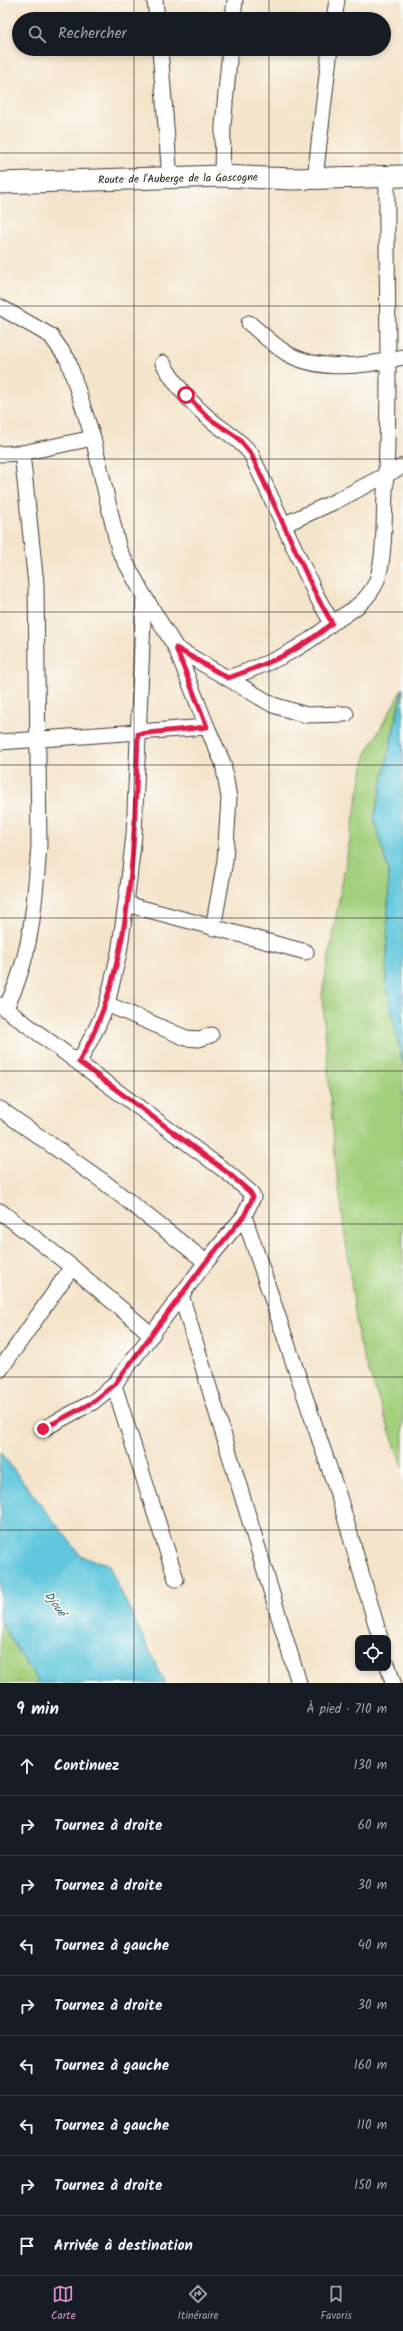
<!DOCTYPE html>
<html lang="fr">
<head>
<meta charset="utf-8">
<style>
  :root { --surface:#171b24; --page:#20242c; --text:#f1f3f6; --muted:#9ea1a6; --line:#363941; --accent:#d690ce }
  body { margin:0; font-family:Kalam,sans-serif; background:var(--page); color:var(--text) }
  .controls { position:absolute; right:12px; bottom:12px; display:grid; overflow:hidden; border-radius:8px; box-shadow:0 2px 6px #0003 }
  .controls button { width:36px; height:36px; display:grid; place-items:center; padding:0; border:0; border-bottom:1px solid var(--line); background:var(--surface); color:var(--text); font:20px sans-serif }
  .stop { position:absolute; width:12px; height:12px; margin:-9px; border:3px solid #e11d48; border-radius:50%; background:#fff }
  .stop.end { background:#e11d48; border-color:#fff; box-shadow:0 1px 4px #0008 }
  .list { margin:0; padding:0; list-style:none }
  h2 { display:flex; justify-content:space-between; align-items:center; height:52px; margin:0; padding:0 16px; font-size:17px }
  h2 small { font-size:13px; font-weight:400; color:var(--muted) }
  .list li { display:grid; grid-template-columns:26px 1fr auto; gap:12px; align-items:center; box-sizing:border-box; height:60px; padding:0 16px; border-top:1px solid var(--line) }
  .list b { display:block; font-size:15px; white-space:nowrap }
  .list em { font-size:13px; font-style:normal; color:var(--muted) }
  .icon { flex:none; width:22px; height:22px; fill:none; stroke:currentColor; stroke-width:2; stroke-linecap:round; stroke-linejoin:round }
  .map { position:relative; flex:none; width:403px; height:1683px; overflow:hidden }
  .search { position:absolute; background:var(--surface); box-shadow:0 2px 6px #0003; left:12px; right:12px; top:12px; height:44px; display:flex; align-items:center; gap:10px; box-sizing:border-box; padding:0 14px; border-radius:22px; color:var(--muted); font-size:15px }
  .sheet { height:592px; background:var(--surface) }
  nav { display:flex; justify-content:space-around; align-items:center; box-sizing:border-box; height:56px; border-top:1px solid var(--line); background:var(--surface); font-size:11px; color:var(--muted) }
  nav a { display:grid; justify-items:center; gap:2px }
  nav .on { color:var(--accent) }
  .map>svg:first-child { display:block }
  .green { fill:#a3d07d; stroke:#60764c }
  .water { fill:#60c7dd; stroke:#3e727c }
  .lines { fill:none; stroke-linecap:round; stroke-linejoin:round }
  .street-casing { stroke:#3c3a36; stroke-width:17 }
  .secondary-casing { stroke:#3c3a36; stroke-width:23 }
  .street { stroke:#fff; stroke-width:15 }
  .secondary { stroke:#fff; stroke-width:21 }
  .route { stroke:#e11d48; stroke-width:5 }
  .grid { fill:none; stroke:#1c1c1c; stroke-width:1; stroke-opacity:0.55 }
  .labels { text-anchor:middle; dominant-baseline:central; stroke-width:3; stroke-linejoin:round; paint-order:stroke }
  .street-label { font-size:11px; fill:#1c1c1c; stroke:#fdfcf7 }
  .water-label { font-size:12px; font-style:italic; fill:#376069; stroke:#fdfcf7 }
</style>
</head>
<body>
<div class="map">
<svg width="403" height="1683" viewBox="0 0 403 1683">
  <rect width="100%" height="100%" fill="#fdfcf7"/>
  <filter id="ink" filterUnits="userSpaceOnUse"><feTurbulence type="fractalNoise" baseFrequency=".025" numOctaves="2"/><feDisplacementMap in="SourceGraphic" scale="8" xChannelSelector="R" yChannelSelector="G"/><feConvolveMatrix kernelMatrix="1 2 1 2 8 2 1 2 1" color-interpolation-filters="sRGB"/></filter>
  <filter id="wash" filterUnits="userSpaceOnUse"><feTurbulence type="fractalNoise" baseFrequency=".012" numOctaves="4" result="noise"/><feDisplacementMap in="SourceGraphic" scale="16" xChannelSelector="R" yChannelSelector="G"/><feGaussianBlur stdDeviation="0.9" result="paint"/><feColorMatrix in="noise" values="0 0 0 0 0 0 0 0 0 0 0 0 0 0 0 0 0 1.4 0 .05"/><feComposite in="paint" operator="in"/></filter>
  <g filter="url(#wash)">
    <rect width="100%" height="100%" fill="#f4e4ca"/>
    <!-- green -->
    <g class="green">
      <path d="M402,689l-28,130 15,54 -3,111 17,80v405l-44,-126 -24,-184 -13,-165 43,-238z"/>
      <path d="M0,1622l39,61h-39z"/>
    </g>
    <!-- water -->
    <g class="water">
      <path d="M403,688v376l-17,-80 3,-111 -15,-54z"/>
      <path d="M0,1452l82,105 26,7 57,119h-126l-39,-61z"/>
    </g>
  </g>
  <g filter="url(#ink)">
    <g class="lines">
      <!-- street casing -->
      <g class="street-casing">
        <g id="street">
          <path d="M155,0l2,19"/>
          <path d="M233,19l2,-19"/>
          <path d="M334,19l3,-19"/>
          <path d="M160,49l10,130"/>
          <path d="M222,176l1,-50 7,-77"/>
          <path d="M315,178l15,-129"/>
          <path d="M0,307l51,29 17,24 25,78 26,112 25,46 -10,239 -8,69 -7,49 -12,51 -9,21 -19,37"/>
          <path d="M249,323c12,10 25,23 39,31 33,18 80,12 115,3"/>
          <path d="M163,363c12,22 29,41 48,57 14,12 29,19 40,34l65,141 16,28c-32,28 -64,41 -104,55"/>
          <path d="M0,454l22,-1 71,-15"/>
          <path d="M283,525l53,-24 67,-35"/>
          <path d="M144,596l32,52 31,79 16,36 6,35 -4,63 -12,67"/>
          <path d="M332,623c18,-11 37,-22 45,-43 8,-22 7,-64 8,-88 6,-105 1,-210 2,-316"/>
          <path d="M176,648l97,57 33,10 40,-1"/>
          <path d="M0,742l207,-15"/>
          <path d="M126,904l180,48"/>
          <path d="M107,1004l79,34 13,1 12,-4"/>
          <path d="M0,1005l228,168 22,19 3,5 -9,19 -38,46 -92,123 -21,17 -50,27"/>
          <path d="M5,1009c27,-50 30,-109 34,-164l-3,-261 -14,-131"/>
          <path d="M0,1109l104,73 102,80"/>
          <path d="M0,1211l72,56 80,68"/>
          <path d="M244,1216l96,284 40,138"/>
          <path d="M181,1295l118,388"/>
          <path d="M0,1370l72,-103"/>
          <path d="M114,1385l62,194"/>
          <path d="M388,1666l5,17"/>
        </g>
      </g>
      <!-- secondary casing -->
      <g class="secondary-casing">
        <path id="secondary" d="M0,183l222,-7 71,3 110,-3"/>
      </g>
      <!-- street -->
      <use href="#street" class="street"/>
      <!-- secondary -->
      <use href="#secondary" class="secondary"/>
    </g>
  </g>
  <g class="lines" filter="url(#ink)">
    <!-- route -->
    <path class="route" d="M43,1429l50,-27 21,-17 92,-123 38,-46 9,-19 -3,-5 -22,-19 -149,-111c55,-95 55,-222 59,-328l69,-7 -31,-79 52,30c40,-14 72,-27 104,-55l-16,-28 -65,-141 -14,-17 -27,-18 -24,-24"/>
  </g>
  <!-- grid -->
  <path class="grid" d="M134,0v19M269,0v19M134,49v1634M269,49v1634M0,153h403M0,306h403M0,459h403M0,612h403M0,765h403M0,918h403M0,1071h403M0,1224h403M0,1377h403M0,1530h403"/>
  <g class="labels">
    <!-- street labels -->
    <g class="street-label">
      <text transform="translate(178 179) rotate(-1)">Route de l'Auberge de la Gascogne</text>
    </g>
    <!-- water labels -->
    <g class="water-label">
      <text transform="translate(55 1604) rotate(54)">Djoué</text>
    </g>
  </g>
</svg>
<div class="controls">
<button><svg class="icon" aria-label="locate" viewBox="0 0 24 24"><circle cx="12" cy="12" r="6"/><path d="M12 2v4M12 18v4M2 12h4M18 12h4"/></svg></button>
</div>
<div class="stop" style="left:186px;top:395px"></div>
<div class="stop end" style="left:43px;top:1429px"></div>
<div class="search"><svg class="icon" aria-label="search" viewBox="0 0 24 24"><circle cx="10" cy="10" r="6"/><path d="M15 15l6 6"/></svg>Rechercher</div>
</div>
<section class="sheet">
<h2>9 min<small>À pied · 710 m</small></h2>
<ul class="list">
<li><svg class="icon" aria-label="ahead" viewBox="0 0 24 24"><path d="M12 20V5M6 11l6-6 6 6"/></svg><div><b>Continuez</b></div><em>130 m</em></li>
<li><svg class="icon" aria-label="right" viewBox="0 0 24 24"><path d="M7 20v-9h11M14 6l5 5-5 5"/></svg><div><b>Tournez à droite</b></div><em>60 m</em></li>
<li><svg class="icon" aria-label="right" viewBox="0 0 24 24"><path d="M7 20v-9h11M14 6l5 5-5 5"/></svg><div><b>Tournez à droite</b></div><em>30 m</em></li>
<li><svg class="icon" aria-label="left" viewBox="0 0 24 24"><path d="M17 20v-9H6M10 6l-5 5 5 5"/></svg><div><b>Tournez à gauche</b></div><em>40 m</em></li>
<li><svg class="icon" aria-label="right" viewBox="0 0 24 24"><path d="M7 20v-9h11M14 6l5 5-5 5"/></svg><div><b>Tournez à droite</b></div><em>30 m</em></li>
<li><svg class="icon" aria-label="left" viewBox="0 0 24 24"><path d="M17 20v-9H6M10 6l-5 5 5 5"/></svg><div><b>Tournez à gauche</b></div><em>160 m</em></li>
<li><svg class="icon" aria-label="left" viewBox="0 0 24 24"><path d="M17 20v-9H6M10 6l-5 5 5 5"/></svg><div><b>Tournez à gauche</b></div><em>110 m</em></li>
<li><svg class="icon" aria-label="right" viewBox="0 0 24 24"><path d="M7 20v-9h11M14 6l5 5-5 5"/></svg><div><b>Tournez à droite</b></div><em>150 m</em></li>
<li><svg class="icon" aria-label="arrive" viewBox="0 0 24 24"><path d="M6 21V4h12l-3 4 3 4H6"/></svg><div><b>Arrivée à destination</b></div></li>
</ul>
</section>
<nav>
<a class="on"><svg class="icon" aria-label="map" viewBox="0 0 24 24"><path d="M3 6l6-2 6 2 6-2v14l-6 2-6-2-6 2zM9 4v14M15 6v14"/></svg>Carte</a>
<a><svg class="icon" aria-label="directions" viewBox="0 0 24 24"><path d="M12 3l9 9-9 9-9-9zM9 14v-3h6M13 9l2 2-2 2"/></svg>Itinéraire</a>
<a><svg class="icon" aria-label="saved" viewBox="0 0 24 24"><path d="M7 4h10v16l-5-4-5 4z"/></svg>Favoris</a>
</nav>
</body>
</html>
